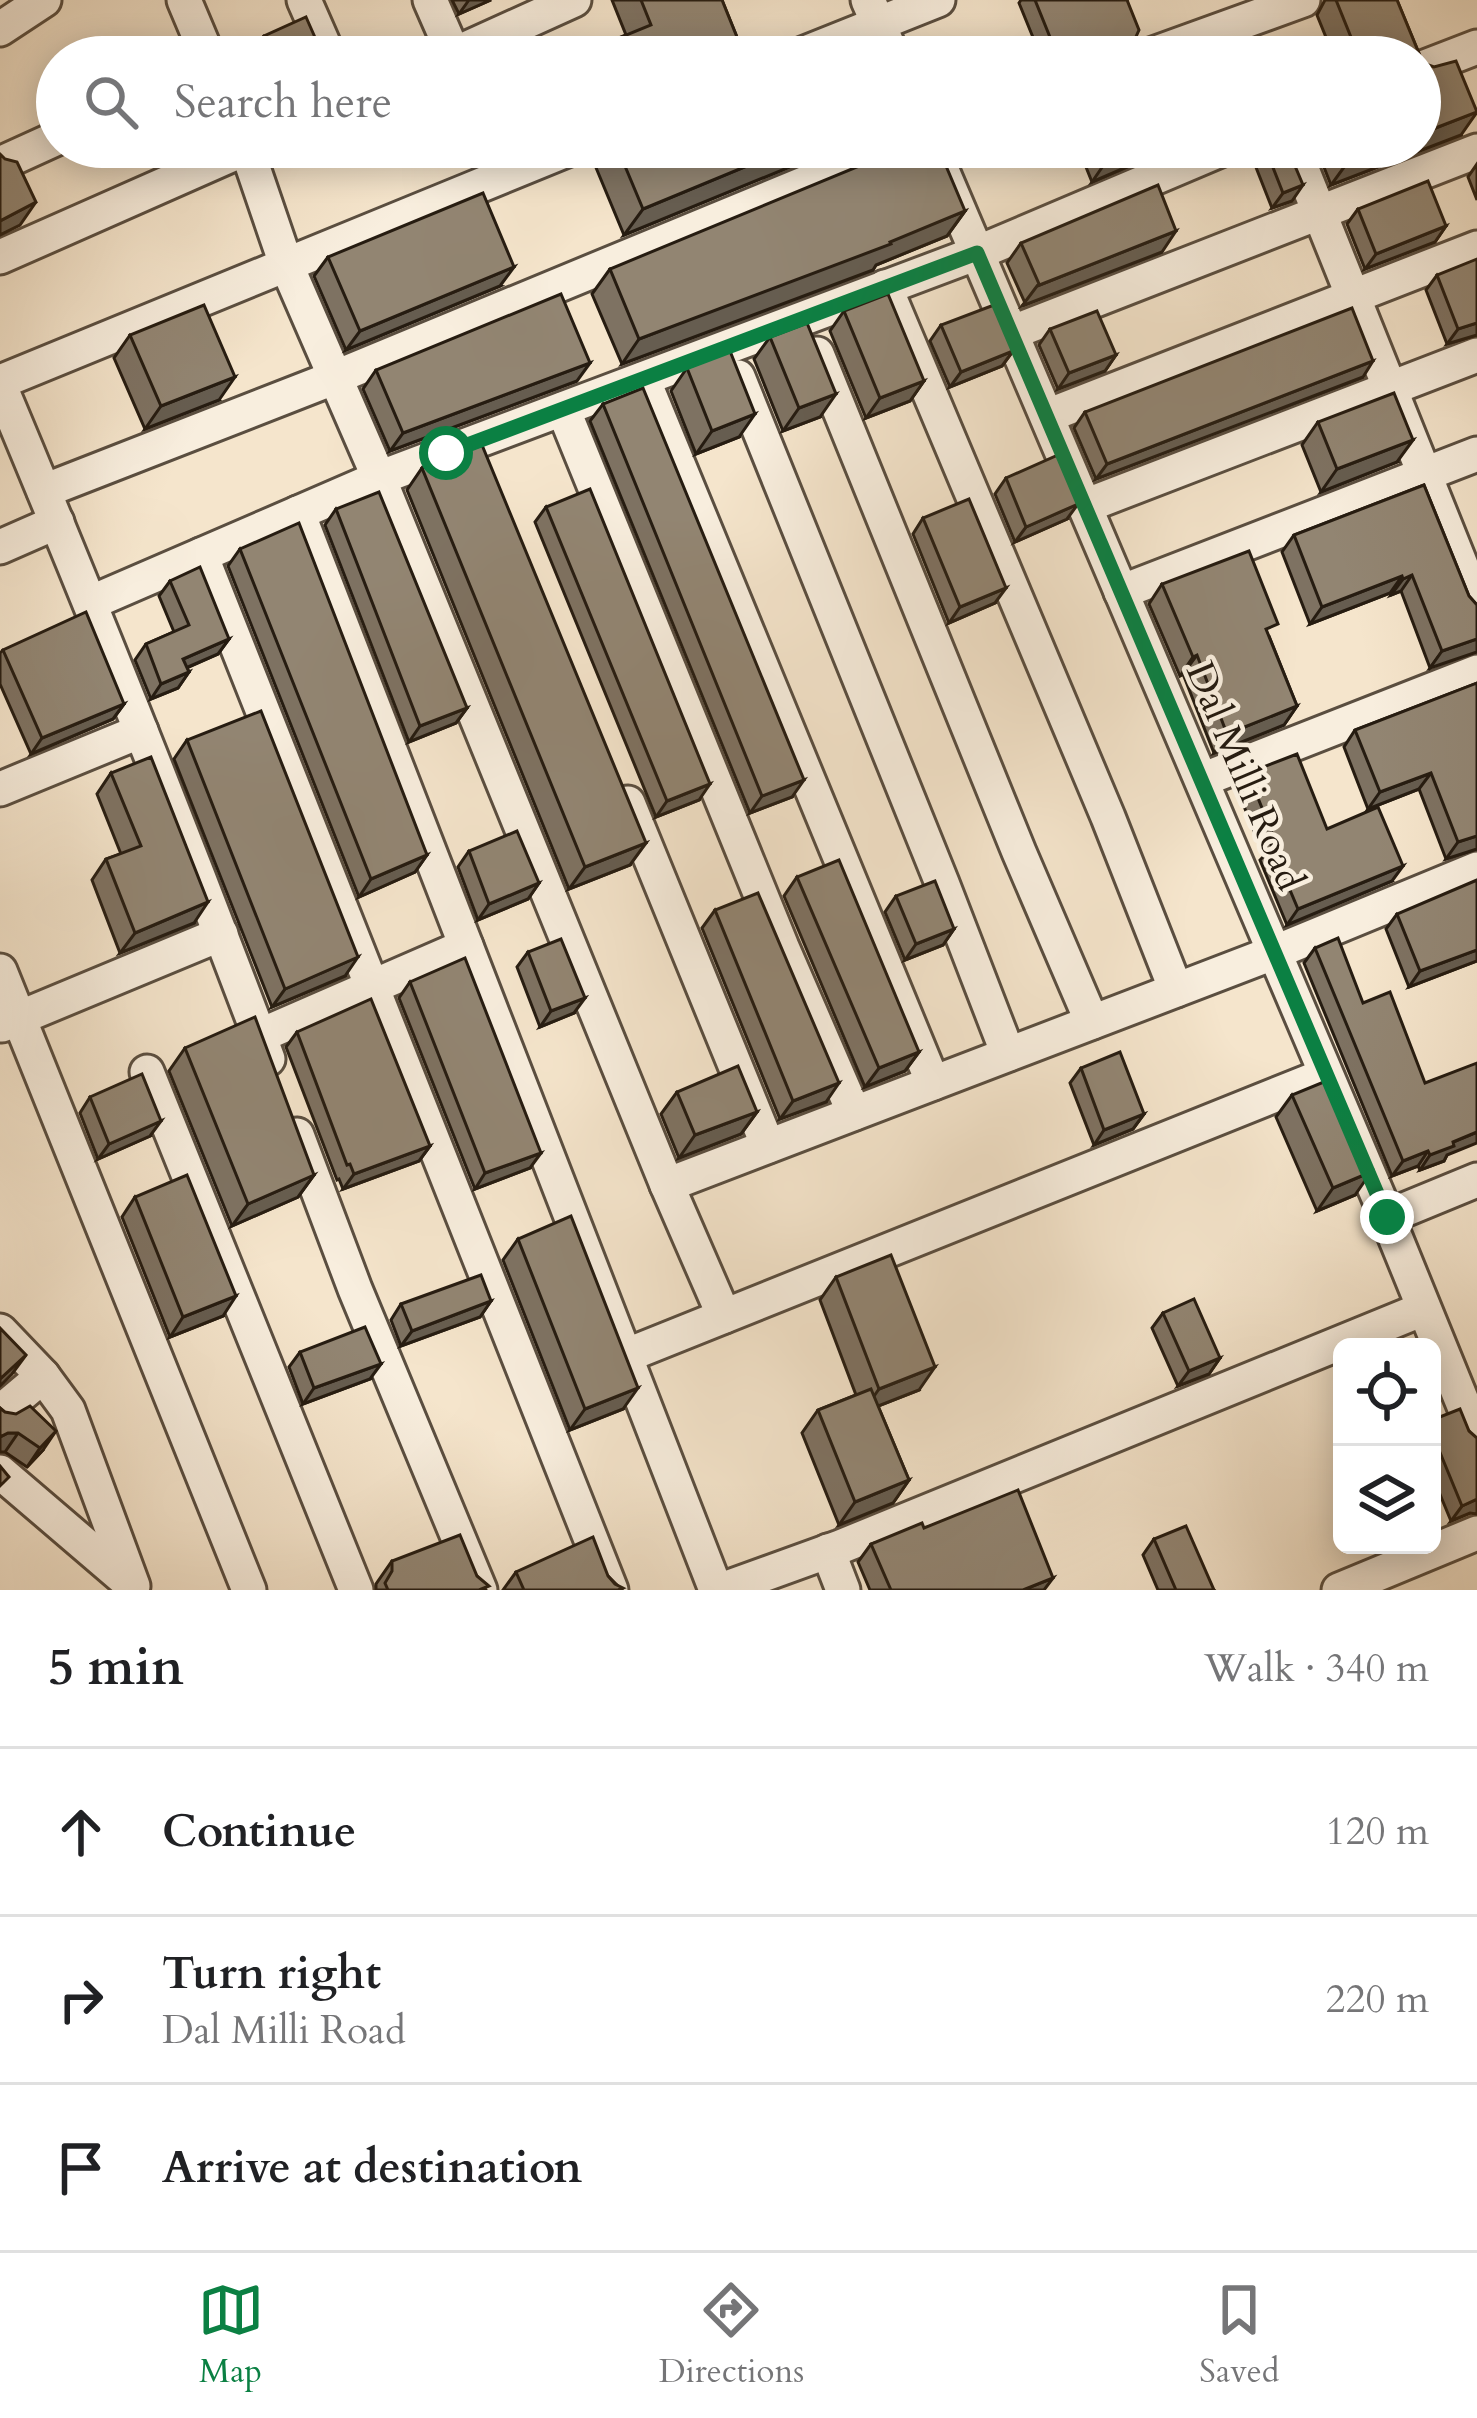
<!DOCTYPE html>
<html lang="en">
<head>
<meta charset="utf-8">
<style>
  :root { --surface:#fff; --page:#f2f2f2; --text:#202124; --muted:#757577; --line:#e0e0e0; --accent:#0b8043 }
  body { margin:0; font-family:Cardo,serif; background:var(--page); color:var(--text) }
  .controls { position:absolute; right:36px; bottom:36px; display:grid; overflow:hidden; border-radius:18px; box-shadow:0 6px 30px #0003 }
  .controls button { width:108px; height:108px; display:grid; place-items:center; padding:0; border:0; border-bottom:3px solid var(--line); background:var(--surface); color:var(--text); font:60px sans-serif }
  .stop { position:absolute; width:36px; height:36px; margin:-27px; border:9px solid #0b8043; border-radius:50%; background:#fff }
  .stop.end { background:#0b8043; border-color:#fff; box-shadow:0 3px 12px #0008 }
  .list { margin:0; padding:0; list-style:none }
  h2 { display:flex; justify-content:space-between; align-items:center; height:156px; margin:0; padding:0 48px; font-size:51px }
  h2 small { font-size:39px; font-weight:400; color:var(--muted) }
  .list li { display:grid; grid-template-columns:78px 1fr auto; gap:36px; align-items:center; box-sizing:border-box; height:168px; padding:0 48px; border-top:3px solid var(--line) }
  .list b { display:block; font-size:45px; white-space:nowrap }
  .list p { margin:0; font-size:39px; white-space:nowrap; color:var(--muted) }
  .list em { font-size:39px; font-style:normal; color:var(--muted) }
  .icon { flex:none; width:66px; height:66px; fill:none; stroke:currentColor; stroke-width:2; stroke-linecap:round; stroke-linejoin:round }
  .map { position:relative; flex:none; width:1477px; height:1590px; overflow:hidden }
  .search { position:absolute; background:var(--surface); box-shadow:0 6px 30px #0003; left:36px; right:36px; top:36px; height:132px; display:flex; align-items:center; gap:30px; box-sizing:border-box; padding:0 42px; border-radius:66px; color:var(--muted); font-size:45px }
  .sheet { height:660px; background:var(--surface) }
  nav { display:flex; justify-content:space-around; align-items:center; box-sizing:border-box; height:168px; border-top:3px solid var(--line); background:var(--surface); font-size:33px; color:var(--muted) }
  nav a { display:grid; justify-items:center; gap:6px }
  nav .on { color:var(--accent) }
  .map>svg:first-child { display:block }
  .lines { fill:none; stroke-linecap:round; stroke-linejoin:round }
  .minor-casing { stroke:#5a4e40; stroke-width:39 }
  .minor { stroke:#f8eede; stroke-width:33 }
  .wall { fill:#7e7262; stroke:#261c11; stroke-width:3 }
  .shaded-wall { fill:#665d50; stroke:#261c11; stroke-width:3 }
  .building { fill:#928572; stroke:#261c11; stroke-width:3 }
  .route { stroke:#0b8043; stroke-width:15 }
  .labels { text-anchor:middle; dominant-baseline:central; stroke-width:9; stroke-linejoin:round; paint-order:stroke }
  .street-label { font-size:39px; fill:#261c11; stroke:#f8eede }
</style>
</head>
<body>
<div class="map">
<svg width="1477" height="1590" viewBox="0 0 1477 1590">
  <rect width="100%" height="100%" fill="#f5e5cc"/>
  <filter id="stains"><feTurbulence type="fractalNoise" baseFrequency=".00167" numOctaves="4"/><feColorMatrix values="0 0 0 0 .2 0 0 0 0 .09 0 0 0 0 .02 0 0 0 .5 -.17"/></filter>
  <radialGradient id="worn" r=".72"><stop offset=".6" stop-color="#630" stop-opacity="0"/><stop offset="1" stop-color="#630" stop-opacity=".3"/></radialGradient>
  <g class="lines">
    <!-- minor casing -->
    <g class="minor-casing">
      <g id="minor">
        <path d="M184,0l24,57"/>
        <path d="M304,0l25,57"/>
        <path d="M430,0l24,55"/>
        <path d="M868,0l25,57"/>
        <path d="M0,29l44,-29"/>
        <path d="M448,57l126,-57"/>
        <path d="M795,57l143,-57"/>
        <path d="M1145,57l158,-57"/>
        <path d="M1420,69l57,-22"/>
        <path d="M246,147l40,117 93,214 288,707 57,131"/>
        <path d="M932,147l455,1070 90,221"/>
        <path d="M1293,147l184,458"/>
        <path d="M0,164l57,-26"/>
        <path d="M0,257l249,-110"/>
        <path d="M885,287l223,530 68,173"/>
        <path d="M1011,333l466,-182"/>
        <path d="M817,354l202,498 73,170"/>
        <path d="M738,377l204,506 66,171"/>
        <path d="M643,379l290,704"/>
        <path d="M0,382l574,-235"/>
        <path d="M0,386c93,222 183,447 268,673"/>
        <path d="M563,409l219,538 72,166"/>
        <path d="M1047,416l430,-168"/>
        <path d="M44,491l292,-114 557,-230"/>
        <path d="M1085,506l392,-151"/>
        <path d="M298,513l418,1077"/>
        <path d="M0,547l57,-25"/>
        <path d="M201,555l410,1035"/>
        <path d="M1121,592l356,-138"/>
        <path d="M90,603l289,-125 598,-225 250,-106"/>
        <path d="M1202,780l275,-108"/>
        <path d="M0,789l141,-58"/>
        <path d="M628,803l140,343"/>
        <path d="M0,971l249,619"/>
        <path d="M2,1025l219,-91"/>
        <path d="M259,1036l207,-90"/>
        <path d="M147,1072l209,518"/>
        <path d="M297,1135l58,154 125,301"/>
        <path d="M667,1185l606,-232 204,-84"/>
        <path d="M1387,1217l90,-37"/>
        <path d="M0,1331l43,45 25,34 65,176"/>
        <path d="M625,1356l700,-281"/>
        <path d="M0,1412l43,-36"/>
        <path d="M0,1472l132,113"/>
        <path d="M828,1551l15,39"/>
        <path d="M721,1590l119,-43 583,-238"/>
        <path d="M1339,1590l138,-57"/>
      </g>
    </g>
    <!-- minor -->
    <use href="#minor" class="minor"/>
  </g>
  <!-- wall -->
  <g class="wall">
    <path d="M452,0h39l-32,14z"/>
    <path d="M612,0h110l23,57h-159l6,-8 34,-14z"/>
    <path d="M1021,0h106l10,50 5,7h-101l-22,-54z"/>
    <path d="M1325,0h72l26,63 38,72 -130,50 -15,-38h104v-90h-86l-17,-42z"/>
    <path d="M264,36l57,15 6,6h-71l-2,-5z"/>
    <path d="M600,147h230l-4,5 -202,83 -32,-77z"/>
    <path d="M1078,147h95l-81,35z"/>
    <path d="M1248,147h39l5,54 -20,7z"/>
    <path d="M1477,164v36l-9,-23z"/>
    <path d="M1358,209l88,17 -11,16 -70,27 -18,-45z"/>
    <path d="M965,211l-18,25 -71,29 -3,5 -251,94 -30,-70 18,-25z"/>
    <path d="M1021,243l141,9 -140,54 3,-3 -18,-40z"/>
    <path d="M328,257l172,29 -154,64 -32,-74z"/>
    <path d="M1437,275l40,60 -30,9 -21,-54z"/>
    <path d="M844,311l80,70 -14,20 -44,17 -36,-87z"/>
    <path d="M941,325l72,26 -11,15 -52,21 -20,-46z"/>
    <path d="M1050,329l66,26 -11,16 -47,18 -19,-44z"/>
    <path d="M130,335l89,65 -74,29 -31,-71z"/>
    <path d="M770,337l50,80 -37,14 -29,-72z"/>
    <path d="M687,368l52,69 -43,17 -25,-63z"/>
    <path d="M376,370l201,11 -187,70 -27,-62z"/>
    <path d="M1363,377l-267,102 -22,-51 11,-16z"/>
    <path d="M603,404l189,393 -42,16 -160,-392z"/>
    <path d="M1318,422l79,40 -76,30 -19,-47z"/>
    <path d="M422,468l208,397 -61,24 -162,-399z"/>
    <path d="M1006,478l61,41 -52,23 -20,-48z"/>
    <path d="M1424,485l45,111 8,9 -47,63 -29,-77 -10,4 -1,-2 -80,31 -28,-72 12,-17z"/>
    <path d="M546,507l153,293 -43,17 -121,-295z"/>
    <path d="M336,509l131,199 -11,15 -47,19 -84,-217z"/>
    <path d="M923,518l72,85 -46,20 -36,-89z"/>
    <path d="M240,549l187,306 -12,17 -56,25 -131,-331z"/>
    <path d="M170,581l59,58 -11,15 -31,14 2,4 -11,16 -27,11 -16,-39 11,-16 28,-12 -15,-36z"/>
    <path d="M1162,584l107,52 28,70 -13,19 -70,28 -31,-79 -3,2 -31,-72z"/>
    <path d="M3,650l121,54 -11,15 -82,35 -31,-70v-31z"/>
    <path d="M1477,683v166l-31,10 -27,-70 -51,20 -24,-62 11,-17z"/>
    <path d="M187,740l158,236 -73,31 -98,-248z"/>
    <path d="M111,773l83,150 -74,30 -28,-73 14,-21 15,-5 -24,-60z"/>
    <path d="M1248,773l79,56 65,52 -105,44 -27,-65 4,-4 -27,-67z"/>
    <path d="M469,851l70,32 -11,16 -50,21 -20,-53z"/>
    <path d="M797,877l122,175 -14,19 -40,16 -81,-191z"/>
    <path d="M896,896l58,33 -11,16 -38,15 -20,-48z"/>
    <path d="M715,910l111,192 -46,17 -78,-191z"/>
    <path d="M1397,914l80,47 -68,26 -23,-58z"/>
    <path d="M1315,948l132,207 -3,6 -24,9 -2,-4 -26,10 -88,-213z"/>
    <path d="M528,952l46,61 -34,14 -23,-60z"/>
    <path d="M410,982l120,186 -55,21 -76,-191z"/>
    <path d="M297,1032l133,114 -11,15 -76,28 -4,-10 -2,1 -51,-133z"/>
    <path d="M185,1048l129,127 -16,22 -66,29 -63,-155z"/>
    <path d="M1081,1068l63,46 -11,15 -39,16 -24,-62z"/>
    <path d="M677,1092l80,20 -16,22 -62,24 -18,-44z"/>
    <path d="M1292,1095l63,100 -38,16 -41,-94z"/>
    <path d="M90,1097l60,39 -52,23 -18,-46z"/>
    <path d="M135,1197l88,119 -53,21 -48,-120z"/>
    <path d="M518,1239l105,170 -53,21 -67,-170z"/>
    <path d="M836,1277l83,113 -41,16 31,74 -16,23 -54,22 -37,-92 16,-23 38,-15 -36,-95z"/>
    <path d="M491,1301l-11,16 -79,29 -10,-26 10,-16z"/>
    <path d="M1163,1313l57,45 -11,16 -31,12 -26,-58z"/>
    <path d="M300,1352l70,27 -67,25 -14,-37z"/>
    <path d="M0,1408l43,42 -16,17 -22,-15z"/>
    <path d="M1432,1420l37,11 1,82 -19,8 -19,-46z"/>
    <path d="M924,1528l120,62h-174l-12,-28 13,-18z"/>
    <path d="M1154,1539l60,51h-56l-15,-35z"/>
    <path d="M392,1561l85,15 9,14h-110v-6z"/>
    <path d="M516,1572l92,4 14,14h-119z"/>
  </g>
  <!-- shaded-wall -->
  <g class="shaded-wall">
    <path d="M469,0h22l-32,14z"/>
    <path d="M1477,112l-16,23 -130,50 16,-22 40,-16h33v-13z"/>
    <path d="M793,147h37l-4,5 -202,83 19,-26z"/>
    <path d="M1147,147h26l-81,35 11,-16z"/>
    <path d="M1303,185l-11,16 -20,7 11,-15z"/>
    <path d="M36,202l-16,23 -20,10v-14z"/>
    <path d="M965,211l-18,25 -71,29 -3,5 -251,94 17,-25z"/>
    <path d="M1446,226l-11,16 -70,27 11,-15z"/>
    <path d="M1176,231l-14,21 -140,54 15,-20z"/>
    <path d="M514,267l-14,19 -154,64 14,-19z"/>
    <path d="M1477,323v12l-30,9 11,-15z"/>
    <path d="M1013,351l-11,15 -52,21 11,-15z"/>
    <path d="M1116,355l-11,16 -47,18 11,-16z"/>
    <path d="M1373,361l-10,16 -267,102 11,-15z"/>
    <path d="M590,363l-13,18 -187,70 13,-18z"/>
    <path d="M235,377l-16,23 -74,29 16,-23z"/>
    <path d="M924,381l-14,20 -44,17 14,-20z"/>
    <path d="M836,394l-16,23 -37,14 16,-23z"/>
    <path d="M755,414l-16,23 -43,17 16,-23z"/>
    <path d="M1413,440l-16,22 -76,30 16,-23z"/>
    <path d="M1078,504l-11,15 -52,23 11,-15z"/>
    <path d="M1412,575l-11,16 -10,4 12,-16z"/>
    <path d="M1402,576l-12,17 -80,31 12,-17z"/>
    <path d="M1006,588l-11,15 -46,20 11,-16z"/>
    <path d="M229,639l-11,15 -46,20 11,-15z"/>
    <path d="M1477,639v13l-47,16 12,-17z"/>
    <path d="M1197,655l-14,19 -3,2 13,-19z"/>
    <path d="M189,672l-11,16 -27,11 10,-15z"/>
    <path d="M124,704l-11,15 -82,35 11,-16z"/>
    <path d="M1297,706l-13,19 -70,28 13,-19z"/>
    <path d="M467,708l-11,15 -47,19 11,-16z"/>
    <path d="M1431,773l-12,16 -51,20 12,-17z"/>
    <path d="M804,780l-12,17 -42,16 12,-17z"/>
    <path d="M710,784l-11,16 -43,17 11,-16z"/>
    <path d="M1477,836v13l-31,10 12,-17z"/>
    <path d="M646,843l-16,22 -61,24 16,-22z"/>
    <path d="M427,855l-12,17 -56,25 12,-18z"/>
    <path d="M1403,866l-11,15 -105,44 11,-16z"/>
    <path d="M539,883l-11,16 -50,21 11,-16z"/>
    <path d="M208,902l-14,21 -74,30 15,-20z"/>
    <path d="M954,929l-11,16 -38,15 11,-16z"/>
    <path d="M1477,950v11l-68,26 11,-16z"/>
    <path d="M358,957l-13,19 -73,31 13,-18z"/>
    <path d="M585,998l-11,15 -34,14 11,-16z"/>
    <path d="M919,1052l-14,19 -40,16 14,-19z"/>
    <path d="M839,1083l-13,19 -46,17 13,-18z"/>
    <path d="M757,1112l-16,22 -62,24 16,-23z"/>
    <path d="M1144,1114l-11,15 -39,16 10,-15z"/>
    <path d="M161,1121l-11,15 -52,23 11,-15z"/>
    <path d="M1477,1132v11l-30,12 -3,6 -24,9 10,-15 23,-13z"/>
    <path d="M430,1146l-11,15 -76,28 11,-15z"/>
    <path d="M1428,1151l-10,15 -26,10 11,-15z"/>
    <path d="M541,1153l-11,15 -55,21 10,-16z"/>
    <path d="M1371,1172l-16,23 -38,16 16,-23z"/>
    <path d="M314,1175l-16,22 -66,29 16,-22z"/>
    <path d="M236,1296l-13,20 -53,21 13,-20z"/>
    <path d="M491,1301l-11,16 -79,29 11,-15z"/>
    <path d="M26,1355l-14,19 -12,12v-7z"/>
    <path d="M1220,1358l-11,16 -31,12 11,-15z"/>
    <path d="M381,1364l-11,15 -67,25 11,-16z"/>
    <path d="M935,1367l-16,23 -56,22 16,-23z"/>
    <path d="M638,1388l-15,21 -53,21 15,-21z"/>
    <path d="M56,1431l-13,19 -16,17 13,-19z"/>
    <path d="M8,1433h10l-13,19h-5v-15z"/>
    <path d="M909,1480l-16,23 -54,22 16,-23z"/>
    <path d="M1477,1499v15l-7,-1 -19,8 11,-15z"/>
    <path d="M1053,1578l-9,12h-21z"/>
  </g>
  <!-- building -->
  <g class="building">
    <path d="M641,0h81l23,57h-150l-3,-8 59,-24z"/>
    <path d="M1035,0h92l12,30 -4,9 2,11 5,7h-84z"/>
    <path d="M1336,0h61l26,63 11,4 22,-6 21,51 -57,22v-77h-61z"/>
    <path d="M306,17l15,34 6,6h-53l-10,-21z"/>
    <path d="M617,147h176l-150,62z"/>
    <path d="M905,147h33l27,64 -75,31 1,2 -252,95 -29,-70z"/>
    <path d="M1095,147h52l-44,19z"/>
    <path d="M1265,147h22l16,38 -20,8z"/>
    <path d="M1341,147h46l-40,16z"/>
    <path d="M0,154l5,5 12,3 19,40 -36,19z"/>
    <path d="M1428,181l18,45 -70,28 -18,-45z"/>
    <path d="M1158,185l18,46 -139,55 2,-2 -18,-41z"/>
    <path d="M483,193l31,74 -154,64 -32,-74z"/>
    <path d="M1477,259v64l-19,6 -21,-54z"/>
    <path d="M561,294l29,69 -187,70 -27,-63z"/>
    <path d="M888,294l36,87 -44,17 -36,-87z"/>
    <path d="M204,305l31,72 -74,29 -31,-71z"/>
    <path d="M994,305l19,46 -52,21 -20,-47z"/>
    <path d="M1352,308l21,53 -266,103 -22,-52z"/>
    <path d="M1097,311l19,44 -47,18 -19,-44z"/>
    <path d="M807,323l29,71 -37,14 -29,-71z"/>
    <path d="M730,351l25,63 -43,17 -25,-63z"/>
    <path d="M643,388l161,392 -42,16 -159,-392z"/>
    <path d="M1394,393l19,47 -76,29 -19,-47z"/>
    <path d="M482,445l164,398 -61,24 -163,-399z"/>
    <path d="M1058,455l20,49 -52,23 -20,-49z"/>
    <path d="M1424,485l45,111 8,9v34l-35,12 -30,-76 -9,4 -1,-3 -80,31 -28,-72z"/>
    <path d="M590,489l120,295 -43,17 -121,-294z"/>
    <path d="M379,492l88,216 -47,18 -84,-217z"/>
    <path d="M969,499l37,89 -46,19 -37,-89z"/>
    <path d="M299,523l128,332 -56,24 -131,-330z"/>
    <path d="M1249,551l29,73 -12,5 31,77 -70,28 -30,-79 -4,2 -31,-73z"/>
    <path d="M200,567l29,72 -46,20 6,13 -28,12 -15,-40 43,-19 -19,-44z"/>
    <path d="M86,612l38,92 -82,34 -39,-88z"/>
    <path d="M1477,683v153l-19,6 -27,-69 -51,19 -25,-62z"/>
    <path d="M261,711l97,246 -73,32 -98,-249z"/>
    <path d="M1297,754l30,75 51,-22 25,59 -105,43 -27,-64 5,-2 -28,-70z"/>
    <path d="M151,757l57,145 -73,31 -29,-74 35,-13 -30,-73z"/>
    <path d="M517,831l22,52 -50,21 -20,-53z"/>
    <path d="M839,860l80,192 -40,16 -82,-191z"/>
    <path d="M1477,880v70l-57,21 -23,-57z"/>
    <path d="M935,881l19,48 -38,15 -20,-48z"/>
    <path d="M758,893l81,190 -46,18 -78,-191z"/>
    <path d="M1338,938l25,65 27,-11 35,91 52,-20v69l-24,10 1,4 -24,9 -2,-4 -25,10 -88,-213z"/>
    <path d="M561,939l24,59 -34,13 -23,-59z"/>
    <path d="M465,958l76,195 -56,20 -75,-191z"/>
    <path d="M371,999l59,147 -76,28 -4,-10 -3,1 -50,-133z"/>
    <path d="M255,1017l59,158 -66,29 -63,-156z"/>
    <path d="M1120,1052l24,62 -40,16 -23,-62z"/>
    <path d="M738,1066l19,46 -62,23 -18,-43z"/>
    <path d="M142,1074l19,47 -52,23 -19,-47z"/>
    <path d="M1331,1079l40,93 -38,16 -41,-93z"/>
    <path d="M187,1175l49,121 -53,21 -48,-120z"/>
    <path d="M571,1216l67,172 -53,21 -67,-170z"/>
    <path d="M891,1255l44,112 -56,22 -43,-112z"/>
    <path d="M481,1275l10,26 -79,30 -11,-27z"/>
    <path d="M1194,1299l26,59 -31,13 -26,-58z"/>
    <path d="M365,1327l16,37 -67,24 -14,-36z"/>
    <path d="M0,1328l26,27 -26,24z"/>
    <path d="M871,1389l38,91 -54,22 -37,-92z"/>
    <path d="M30,1406l26,25 -16,17 -22,-15h-10l-8,4v-29l5,4 11,2z"/>
    <path d="M1460,1409l9,22 8,7v61l-15,7 -30,-73v-13z"/>
    <path d="M0,1466l9,11 -9,9z"/>
    <path d="M1018,1490l35,88 -30,12h-132l-20,-46 51,-21 2,5z"/>
    <path d="M1186,1526l28,64h-38l-22,-51z"/>
    <path d="M460,1535l17,41 12,10 -10,4h-91l-3,-7 7,-12v-10z"/>
    <path d="M593,1537l15,39 7,8 8,4 -5,2h-94l-8,-18z"/>
  </g>
  <g class="lines">
    <!-- route -->
    <path class="route" d="M446,453l531,-200 410,964"/>
  </g>
  <g class="labels">
    <!-- street labels -->
    <g class="street-label">
      <text transform="translate(1245 776) rotate(67)">Dal Milli Road</text>
    </g>
  </g>
  <rect width="100%" height="100%" filter="url(#stains)"/>
  <rect width="100%" height="100%" fill="url(#worn)"/>
</svg>
<div class="controls">
<button><svg class="icon" aria-label="locate" viewBox="0 0 24 24"><circle cx="12" cy="12" r="6"/><path d="M12 2v4M12 18v4M2 12h4M18 12h4"/></svg></button>
<button><svg class="icon" aria-label="layers" viewBox="0 0 24 24"><path d="M12 4l9 5-9 5-9-5zM3 14l9 5 9-5"/></svg></button>
</div>
<div class="stop" style="left:446px;top:453px"></div>
<div class="stop end" style="left:1387px;top:1217px"></div>
<div class="search"><svg class="icon" aria-label="search" viewBox="0 0 24 24"><circle cx="10" cy="10" r="6"/><path d="M15 15l6 6"/></svg>Search here</div>
</div>
<section class="sheet">
<h2>5 min<small>Walk · 340 m</small></h2>
<ul class="list">
<li><svg class="icon" aria-label="ahead" viewBox="0 0 24 24"><path d="M12 20V5M6 11l6-6 6 6"/></svg><div><b>Continue</b></div><em>120 m</em></li>
<li><svg class="icon" aria-label="right" viewBox="0 0 24 24"><path d="M7 20v-9h11M14 6l5 5-5 5"/></svg><div><b>Turn right</b><p>Dal Milli Road</p></div><em>220 m</em></li>
<li><svg class="icon" aria-label="arrive" viewBox="0 0 24 24"><path d="M6 21V4h12l-3 4 3 4H6"/></svg><div><b>Arrive at destination</b></div></li>
</ul>
</section>
<nav>
<a class="on"><svg class="icon" aria-label="map" viewBox="0 0 24 24"><path d="M3 6l6-2 6 2 6-2v14l-6 2-6-2-6 2zM9 4v14M15 6v14"/></svg>Map</a>
<a><svg class="icon" aria-label="directions" viewBox="0 0 24 24"><path d="M12 3l9 9-9 9-9-9zM9 14v-3h6M13 9l2 2-2 2"/></svg>Directions</a>
<a><svg class="icon" aria-label="saved" viewBox="0 0 24 24"><path d="M7 4h10v16l-5-4-5 4z"/></svg>Saved</a>
</nav>
</body>
</html>
